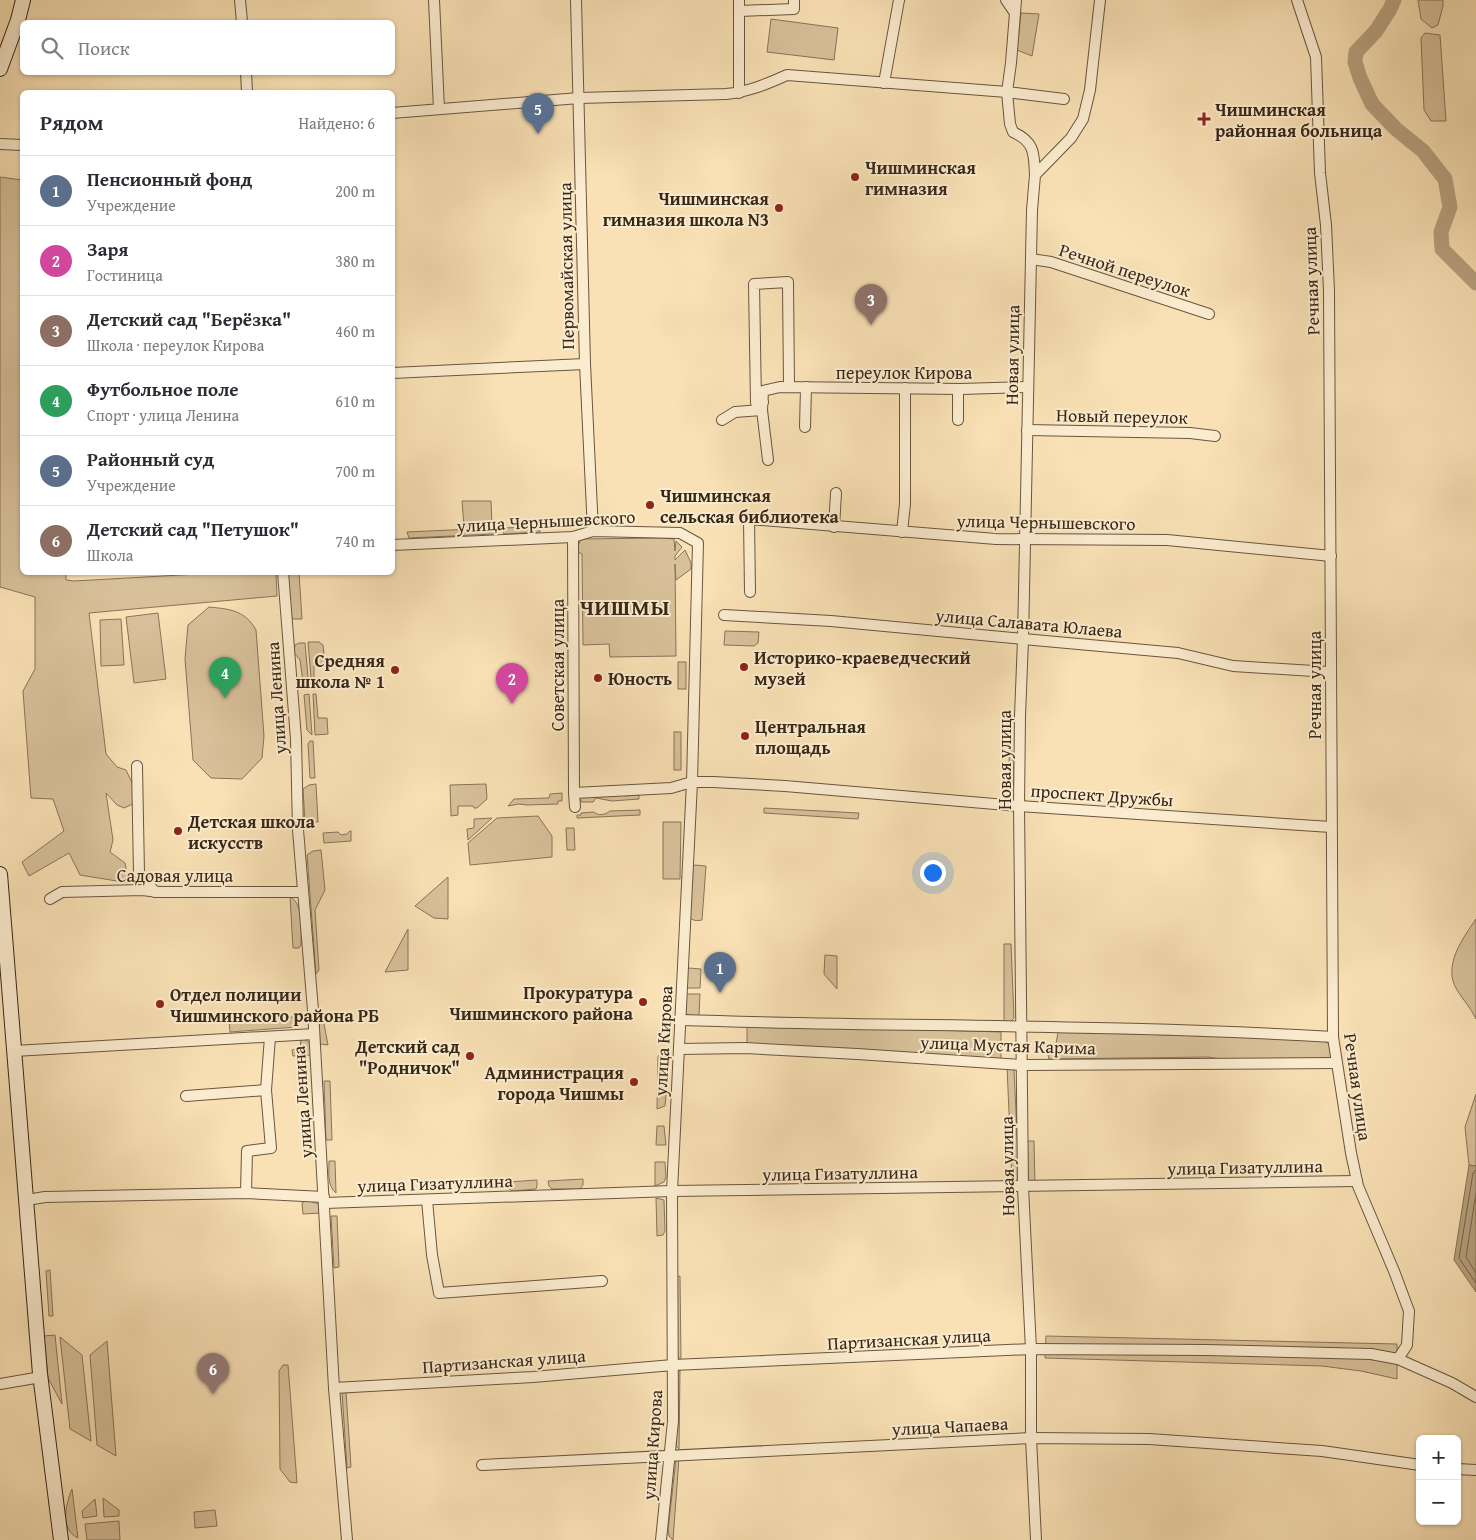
<!DOCTYPE html>
<html lang="ru">
<head>
<meta charset="utf-8">
<style>
  :root { --surface:#fff; --page:#f2f2f3; --text:#2b2b33; --muted:#7c7c81; --line:#e1e1e2; --accent:#8f2418 }
  body { margin:0; font-family:"Gentium Book Plus",serif; background:var(--page); color:var(--text) }
  .controls { position:absolute; right:15px; bottom:15px; display:grid; overflow:hidden; border-radius:8px; box-shadow:0 1px 4px #0004 }
  .controls button { width:45px; height:45px; display:grid; place-items:center; padding:0; border:0; border-bottom:1px solid var(--line); background:var(--surface); color:var(--text); font:25px sans-serif }
  .you { position:absolute; left:932px; top:872px; width:18px; height:18px; margin:-12px; border:4px solid #fff; border-radius:50%; background:#1a73e8; box-shadow:0 0 0 8px #1a73e833 }
  .badge { display:grid; place-items:center; width:32px; height:32px; border-radius:50%; background:var(--accent); color:#fff; font-size:16px; font-weight:700 }
  .pin { position:absolute; translate:-50% -41px; filter:drop-shadow(0 1px 2px #0008) }
  .pin::after { content:''; position:absolute; top:26px; width:18px; height:15px; background:inherit; clip-path:polygon(0 0,100% 0,50% 100%) }
  .list { margin:0; padding:0; list-style:none }
  h2 { display:flex; justify-content:space-between; align-items:center; height:65px; margin:0; padding:0 20px; font-size:21px }
  h2 small { font-size:16px; font-weight:400; color:var(--muted) }
  .list li { display:grid; grid-template-columns:32px 1fr auto; gap:15px; align-items:center; box-sizing:border-box; height:70px; padding:0 20px; border-top:1px solid var(--line) }
  .list b { display:block; font-size:19px; white-space:nowrap }
  .list p { margin:0; font-size:16px; white-space:nowrap; color:var(--muted) }
  .list em { font-size:16px; font-style:normal; color:var(--muted) }
  .icon { flex:none; width:28px; height:28px; fill:none; stroke:currentColor; stroke-width:2; stroke-linecap:round; stroke-linejoin:round }
  .map { position:relative; flex:none; width:1476px; height:1540px; overflow:hidden }
  .search { position:absolute; background:var(--surface); box-shadow:0 1px 4px #0004; left:20px; top:20px; width:375px; height:55px; display:flex; align-items:center; gap:12px; box-sizing:border-box; padding:0 18px; border-radius:8px; color:var(--muted); font-size:19px }
  .panel { position:absolute; background:var(--surface); box-shadow:0 1px 4px #0004; left:20px; top:90px; width:375px; height:485px; border-radius:8px }
  .map>svg:first-child { display:block }
  .green { fill:#d8c19a; stroke:#887458 }
  .water { fill:#b7a27f; stroke:#847155 }
  .lines { fill:none; stroke-linecap:round; stroke-linejoin:round }
  .shore { stroke:#78644b; stroke-width:1 }
  .river { stroke:#b7a27f; stroke-width:15 }
  .street-casing { stroke:#68563e; stroke-width:12 }
  .secondary-casing { stroke:#382717; stroke-width:16 }
  .street { stroke:#fbeccf; stroke-width:10 }
  .secondary { stroke:#fbeccf; stroke-width:14 }
  .poi-dot { fill:#8f2418; stroke:#fbeccf; stroke-width:2 }
  .labels { text-anchor:middle; dominant-baseline:central; stroke-width:4; stroke-linejoin:round; paint-order:stroke }
  .poi-label { font-size:18px; font-weight:bold; fill:#382717; stroke:#fbeccf; text-anchor:start }
  .street-label { font-size:18px; fill:#382717; stroke:#fbeccf }
  .district-label { font-size:22px; font-weight:bold; letter-spacing:1px; fill:#382717; stroke:#fbeccf }
</style>
</head>
<body>
<div class="map">
<svg width="1476" height="1540" viewBox="0 0 1476 1540">
  <rect width="100%" height="100%" fill="#f9e1b5"/>
  <filter id="stains"><feTurbulence type="fractalNoise" baseFrequency=".004" numOctaves="4"/><feColorMatrix values="0 0 0 0 .2 0 0 0 0 .09 0 0 0 0 .02 0 0 0 .5 -.17"/></filter>
  <radialGradient id="worn" r=".72"><stop offset=".6" stop-color="#630" stop-opacity="0"/><stop offset="1" stop-color="#630" stop-opacity=".3"/></radialGradient>
  <!-- green -->
  <g class="green">
    <path d="M1418,0h25v6l-5,19 -6,3 -11,-9z"/>
    <path d="M1021,13l18,1 -7,42 -15,-6z"/>
    <path d="M771,19l67,9 -4,32 -67,-8z"/>
    <path d="M1425,33l15,2 6,86h-15l-7,-11 -3,-72z"/>
    <path d="M0,177l22,3v392l44,1v7l8,1 142,-8h60l1,23 -188,17 17,141 11,13 9,3 10,21 -1,12 -11,5 -7,-3 -11,-12 7,47 -3,12 15,11 4,20 -49,-8 -11,-22 -40,23 -7,-14 42,-31 -11,-32 -22,-1 -8,-107 12,-22v-72l-35,-10z"/>
    <path d="M462,501h29l1,24 -28,1z"/>
    <path d="M539,527l1,5 -36,2 -3,-6z"/>
    <path d="M495,528l1,3 -2,3 -85,4 -2,-6z"/>
    <path d="M662,538l12,1 1,12 1,-10 6,6 -7,9v4l10,-10 6,13v6l-15,11 -1,-16 1,92 -66,1 -1,-13 -26,1 -1,-91 -6,-3 5,-12z"/>
    <path d="M288,573h11l3,46h-9l-2,-3z"/>
    <path d="M209,607c20,2 36,3 47,23l8,106 -2,22 -20,21 -31,-1 -18,-18 -8,-101 3,-34z"/>
    <path d="M158,613l8,66 -32,4 -8,-66z"/>
    <path d="M121,619l3,46 -23,1 -1,-46z"/>
    <path d="M725,631l34,1 -1,11 -4,3 -30,-1z"/>
    <path d="M308,642h11l4,3 2,18 -11,2v23l-2,1z"/>
    <path d="M299,643h6l4,46h-5l-4,-29 -6,-7 1,-8z"/>
    <rect x="678" y="662" width="8" height="27"/>
    <path d="M309,694l3,41 -5,-5 -3,-35z"/>
    <path d="M313,694h3l2,24h9l1,16 -13,1z"/>
    <rect x="674" y="732" width="7" height="38"/>
    <path d="M1010,735c1,14 8,49 0,59l-2,-1z"/>
    <path d="M310,741h3l2,37h-5l-2,-34z"/>
    <path d="M316,784l2,38h-13l-2,-33 6,-4z"/>
    <path d="M486,784l1,15 -10,9h-3l-1,-2h-15v9l-7,1 -1,-31z"/>
    <path d="M562,793v8h-4v3l-31,1 -8,-1 -11,2 6,-7 35,-1 1,-4z"/>
    <path d="M577,793h47l1,3 14,-1v4l-27,2 -16,-3 -3,4h-12v-2l-4,-1z"/>
    <path d="M764,808l95,5 -1,6 -94,-6z"/>
    <path d="M640,810v5l-63,3v-3h4v-2l13,-1c4,4 11,3 16,-1z"/>
    <path d="M538,816l14,20v21l-82,8 -2,-22 29,-25z"/>
    <path d="M492,818l-24,22 -1,-11 7,-1v-9z"/>
    <path d="M663,822h18l-1,57h-17z"/>
    <path d="M566,828h8l1,22h-8z"/>
    <path d="M350,831h1v10l-27,2 -1,-10 15,-1 3,3 6,-1z"/>
    <path d="M321,850l4,40 -10,20 4,60 -3,4 -9,-119 6,-4z"/>
    <path d="M695,865l11,1 -4,54c-5,1 -9,1 -13,-3l2,-49z"/>
    <path d="M448,877v42l-14,-1 -19,-12z"/>
    <path d="M290,897c14,6 11,35 11,48l-2,3h-6z"/>
    <path d="M1476,919v100c-5,-11 -13,-19 -19,-29 -15,-24 6,-52 19,-71z"/>
    <path d="M408,929v41l-23,2z"/>
    <path d="M1004,944h7l3,74 -5,5h-5z"/>
    <path d="M825,955l12,1v33l-13,-15z"/>
    <path d="M689,968l12,1 -1,19h-16l2,-19z"/>
    <path d="M684,994h16l-1,22 -11,-1 -4,-4z"/>
    <path d="M318,1013h4l6,32 -8,-1z"/>
    <path d="M295,1017l2,10 -67,5 -1,-12z"/>
    <path d="M747,1025l254,7v27l-254,-11z"/>
    <path d="M1058,1032l262,7 8,4 6,15 -107,2 -19,-3 -159,2 -2,-8 8,-1z"/>
    <path d="M304,1039l6,4 1,12 -18,1 -1,-6 8,-2 1,-8z"/>
    <path d="M667,1055l2,6 -4,45 -8,3 1,-53z"/>
    <path d="M1007,1066l6,1 1,3 5,105 -2,6 -5,1z"/>
    <path d="M324,1081h6l2,59h-6z"/>
    <path d="M1476,1094v72l-7,-1 -4,-38z"/>
    <path d="M657,1126h7l2,19h-10z"/>
    <path d="M1027,1141h7l1,43 -7,-4z"/>
    <path d="M329,1161h6l1,32c-9,-7 -7,-21 -7,-32z"/>
    <path d="M655,1162h10l1,15 -2,5 -9,4z"/>
    <path d="M583,1179v6l-3,4h-28l-3,-3 -1,-5z"/>
    <path d="M537,1180v6l-1,3 -24,2 -4,-3v-6z"/>
    <path d="M656,1198l8,2 1,31 -2,4 -6,1z"/>
    <path d="M307,1200l12,4 2,9 -18,1 -1,-11z"/>
    <path d="M331,1216h6l2,51 -5,1z"/>
    <path d="M50,1270l3,46h-4l-3,-45z"/>
    <path d="M680,1276l1,84 -5,-4v-79z"/>
    <path d="M55,1335l7,69 -14,-26 -4,-42z"/>
    <path d="M1046,1336l351,8v35l-36,-8 -39,-5 -277,-8z"/>
    <path d="M60,1337l22,18 9,86 -21,-12z"/>
    <path d="M107,1341l9,115 -19,-11 -7,-90z"/>
    <path d="M283,1365h5l9,118 -7,-1 -10,-13 -1,-98z"/>
    <path d="M678,1369l2,1 -1,79 -3,-3 1,-73z"/>
    <path d="M342,1392h4l5,75 -4,1z"/>
    <path d="M679,1458l-6,82 -4,-4 -1,-6 8,-71z"/>
    <path d="M72,1489l6,49c-19,-9 -12,-34 -6,-49z"/>
    <path d="M103,1498l16,12v6l-15,1z"/>
    <path d="M95,1499l2,17 -14,2 -1,-7z"/>
    <path d="M215,1510l2,16 -22,2 -1,-16z"/>
    <path d="M119,1521l1,19h-33l-2,-16z"/>
  </g>
  <!-- water -->
  <path class="water" d="M1469,1165l7,1v126l-22,-32z"/>
  <g class="lines">
    <!-- shore -->
    <g class="shore">
      <path d="M1476,1170l-3,3 -14,85 17,25"/>
      <path d="M1476,1193l-10,64 10,16"/>
    </g>
    <!-- river -->
    <path class="river" d="M1394,0l-4,9 -14,22 -20,21 -1,10 5,16 12,26 24,25 27,22 22,28 5,28 -9,25 1,17 34,34"/>
    <!-- street casing -->
    <g class="street-casing">
      <g id="street">
        <path d="M240,0l2,22"/>
        <path d="M434,0l5,109"/>
        <path d="M576,0l9,364 8,167"/>
        <path d="M739,0v93"/>
        <path d="M1006,0l9,13 -4,50 -4,29 3,32 3,8c22,10 21,22 22,43"/>
        <path d="M1297,0l19,57 4,116 6,52 3,66 4,746 18,116 7,33 36,85 15,40 -2,34 -9,14"/>
        <path d="M739,11l55,-2v-9"/>
        <path d="M1015,13l1,-13"/>
        <path d="M246,72l1,20"/>
        <path d="M884,83l15,-83"/>
        <path d="M392,113l187,-15 147,-4c22,-2 41,-10 61,-19l220,17 57,7"/>
        <path d="M0,144l22,1"/>
        <path d="M1031,259l20,3 158,52"/>
        <path d="M392,373l193,-9"/>
        <path d="M763,402l-7,1 -2,-119 34,-2 1,105"/>
        <path d="M762,410l6,50"/>
        <path d="M722,420l13,-8 27,-2 1,-19 17,-4 181,2 67,-2"/>
        <path d="M958,420v-31"/>
        <path d="M805,427l1,-40"/>
        <path d="M1027,430l163,3 25,3"/>
        <path d="M834,527l2,-34"/>
        <path d="M902,532l3,-28v-116"/>
        <path d="M573,537l1,256"/>
        <path d="M392,545l181,-8 20,-6 87,2 18,10 -6,239 -20,409 1,230 -12,119"/>
        <path d="M283,572l13,167 2,91 15,180 21,378 13,152"/>
        <path d="M750,592l-1,-73 247,20 171,1 164,16"/>
        <path d="M724,615l107,6 192,18 155,14 55,13 97,6"/>
        <path d="M137,766l2,107 16,19"/>
        <path d="M575,807l-1,-14 97,-5 21,-6h21l72,4 234,20 312,21"/>
        <path d="M50,899l12,-7 80,-2 17,2h144"/>
        <path d="M680,1020c218,7 436,4 653,17"/>
        <path d="M679,1049l66,-1 112,6 165,11 315,-2"/>
        <path d="M14,1051l300,-17"/>
        <path d="M186,1096l80,-6"/>
        <path d="M246,1193l1,-42 24,-3 -5,-58 4,-53"/>
        <path d="M27,1200l18,-3 201,-4 78,4"/>
        <path d="M427,1200l5,55 7,38 163,-12"/>
        <path d="M325,1203l347,-12 685,-10"/>
        <path d="M0,1384l41,-7"/>
        <path d="M334,1388l199,-11 140,-12 358,-16 175,1 165,4 27,5 54,24 24,14"/>
        <path d="M482,1465l549,-27 118,1 173,12 98,14"/>
        <path d="M1457,1469l19,1"/>
        <path d="M1036,1540l-5,-102v-89l-8,-162 -4,-381 1,-90 3,-77 9,-429 3,-35 36,-37 12,-19 7,-29 10,-90"/>
      </g>
    </g>
    <!-- secondary casing -->
    <g class="secondary-casing">
      <g id="secondary">
        <path d="M0,69l18,-49 5,-20"/>
        <path d="M0,874l40,500 21,166"/>
      </g>
    </g>
    <!-- street -->
    <use href="#street" class="street"/>
    <!-- secondary -->
    <use href="#secondary" class="secondary"/>
  </g>
  <!-- markers -->
  <g class="poi-dot">
    <path d="M1201.5 111.5h5v5h5v5h-5v5h-5v-5h-5v-5h5z"/>
    <circle cx="855" cy="177" r="5"/>
    <circle cx="779" cy="208" r="5"/>
    <circle cx="650" cy="505" r="5"/>
    <circle cx="744" cy="667" r="5"/>
    <circle cx="395" cy="670" r="5"/>
    <circle cx="598" cy="678" r="5"/>
    <circle cx="745" cy="736" r="5"/>
    <circle cx="178" cy="831" r="5"/>
    <circle cx="643" cy="1002" r="5"/>
    <circle cx="160" cy="1004" r="5"/>
    <circle cx="470" cy="1056" r="5"/>
    <circle cx="634" cy="1082" r="5"/>
  </g>
  <g class="labels">
    <!-- poi labels -->
    <g class="poi-label">
      <text x="1215" y="109">Чишминская<tspan x="1215" dy="21">районная больница</tspan></text>
      <text x="865" y="167">Чишминская<tspan x="865" dy="21">гимназия</tspan></text>
      <text x="769" y="198" text-anchor="end">Чишминская<tspan x="769" dy="21">гимназия школа N3</tspan></text>
      <text x="660" y="495">Чишминская<tspan x="660" dy="21">сельская библиотека</tspan></text>
      <text x="754" y="657">Историко-краеведческий<tspan x="754" dy="21">музей</tspan></text>
      <text x="385" y="660" text-anchor="end">Средняя<tspan x="385" dy="21">школа № 1</tspan></text>
      <text x="608" y="678">Юность</text>
      <text x="755" y="726">Центральная<tspan x="755" dy="21">площадь</tspan></text>
      <text x="188" y="821">Детская школа<tspan x="188" dy="21">искусств</tspan></text>
      <text x="633" y="992" text-anchor="end">Прокуратура<tspan x="633" dy="21">Чишминского района</tspan></text>
      <text x="170" y="994">Отдел полиции<tspan x="170" dy="21">Чишминского района РБ</tspan></text>
      <text x="460" y="1046" text-anchor="end">Детский сад<tspan x="460" dy="21">"Родничок"</tspan></text>
      <text x="624" y="1072" text-anchor="end">Администрация<tspan x="624" dy="21">города Чишмы</tspan></text>
    </g>
    <!-- street labels -->
    <g class="street-label">
      <text transform="translate(566 266) rotate(-91)">Первомайская улица</text>
      <text transform="translate(1125 270) rotate(18)">Речной переулок</text>
      <text transform="translate(1311 281) rotate(-92)">Речная улица</text>
      <text transform="translate(1012 355) rotate(-89)">Новая улица</text>
      <text x="904" y="372">переулок Кирова</text>
      <text transform="translate(1122 416) rotate(1)">Новый переулок</text>
      <text transform="translate(546 521) rotate(-3)">улица Чернышевского</text>
      <text transform="translate(1046 522) rotate(1)">улица Чернышевского</text>
      <text transform="translate(1029 623) rotate(5)">улица Салавата Юлаева</text>
      <text transform="translate(557 665) rotate(-90)">Советская улица</text>
      <text transform="translate(1314 685) rotate(-90)">Речная улица</text>
      <text transform="translate(276 698) rotate(-94)">улица Ленина</text>
      <text transform="translate(1004 760) rotate(-90)">Новая улица</text>
      <text transform="translate(1102 795) rotate(4)">проспект Дружбы</text>
      <text x="175" y="875">Садовая улица</text>
      <text transform="translate(663 1041) rotate(-87)">улица Кирова</text>
      <text transform="translate(1008 1045) rotate(2)">улица Мустая Карима</text>
      <text transform="translate(1358 1087) rotate(82)">Речная улица</text>
      <text transform="translate(302 1102) rotate(-94)">улица Ленина</text>
      <text transform="translate(1007 1166) rotate(-91)">Новая улица</text>
      <text transform="translate(1245 1167) rotate(-1)">улица Гизатуллина</text>
      <text transform="translate(840 1173) rotate(-1)">улица Гизатуллина</text>
      <text transform="translate(435 1183) rotate(-2)">улица Гизатуллина</text>
      <text transform="translate(909 1339) rotate(-3)">Партизанская улица</text>
      <text transform="translate(504 1361) rotate(-4)">Партизанская улица</text>
      <text transform="translate(950 1426) rotate(-3)">улица Чапаева</text>
      <text transform="translate(652 1445) rotate(-86)">улица Кирова</text>
    </g>
    <!-- district labels -->
    <g class="district-label">
      <text x="625" y="607">ЧИШМЫ</text>
    </g>
  </g>
  <rect width="100%" height="100%" filter="url(#stains)"/>
  <rect width="100%" height="100%" fill="url(#worn)"/>
</svg>
<div class="controls">
<button>+</button>
<button>−</button>
</div>
<div class="you"></div>
<div class="pin badge" style="left:720px;top:993px;background:#5c6f8a">1</div>
<div class="pin badge" style="left:512px;top:704px;background:#d1479c">2</div>
<div class="pin badge" style="left:871px;top:325px;background:#8d6e63">3</div>
<div class="pin badge" style="left:225px;top:698px;background:#2e9e5b">4</div>
<div class="pin badge" style="left:538px;top:134px;background:#5c6f8a">5</div>
<div class="pin badge" style="left:213px;top:1394px;background:#8d6e63">6</div>
<div class="search"><svg class="icon" aria-label="search" viewBox="0 0 24 24"><circle cx="10" cy="10" r="6"/><path d="M15 15l6 6"/></svg>Поиск</div>
<section class="panel">
<h2>Рядом<small>Найдено: 6</small></h2>
<ul class="list">
<li><span class="badge" style="background:#5c6f8a">1</span><div><b>Пенсионный фонд</b><p>Учреждение</p></div><em>200 m</em></li>
<li><span class="badge" style="background:#d1479c">2</span><div><b>Заря</b><p>Гостиница</p></div><em>380 m</em></li>
<li><span class="badge" style="background:#8d6e63">3</span><div><b>Детский сад &quot;Берёзка&quot;</b><p>Школа · переулок Кирова</p></div><em>460 m</em></li>
<li><span class="badge" style="background:#2e9e5b">4</span><div><b>Футбольное поле</b><p>Спорт · улица Ленина</p></div><em>610 m</em></li>
<li><span class="badge" style="background:#5c6f8a">5</span><div><b>Районный суд</b><p>Учреждение</p></div><em>700 m</em></li>
<li><span class="badge" style="background:#8d6e63">6</span><div><b>Детский сад &quot;Петушок&quot;</b><p>Школа</p></div><em>740 m</em></li>
</ul>
</section>
</div>
</body>
</html>
